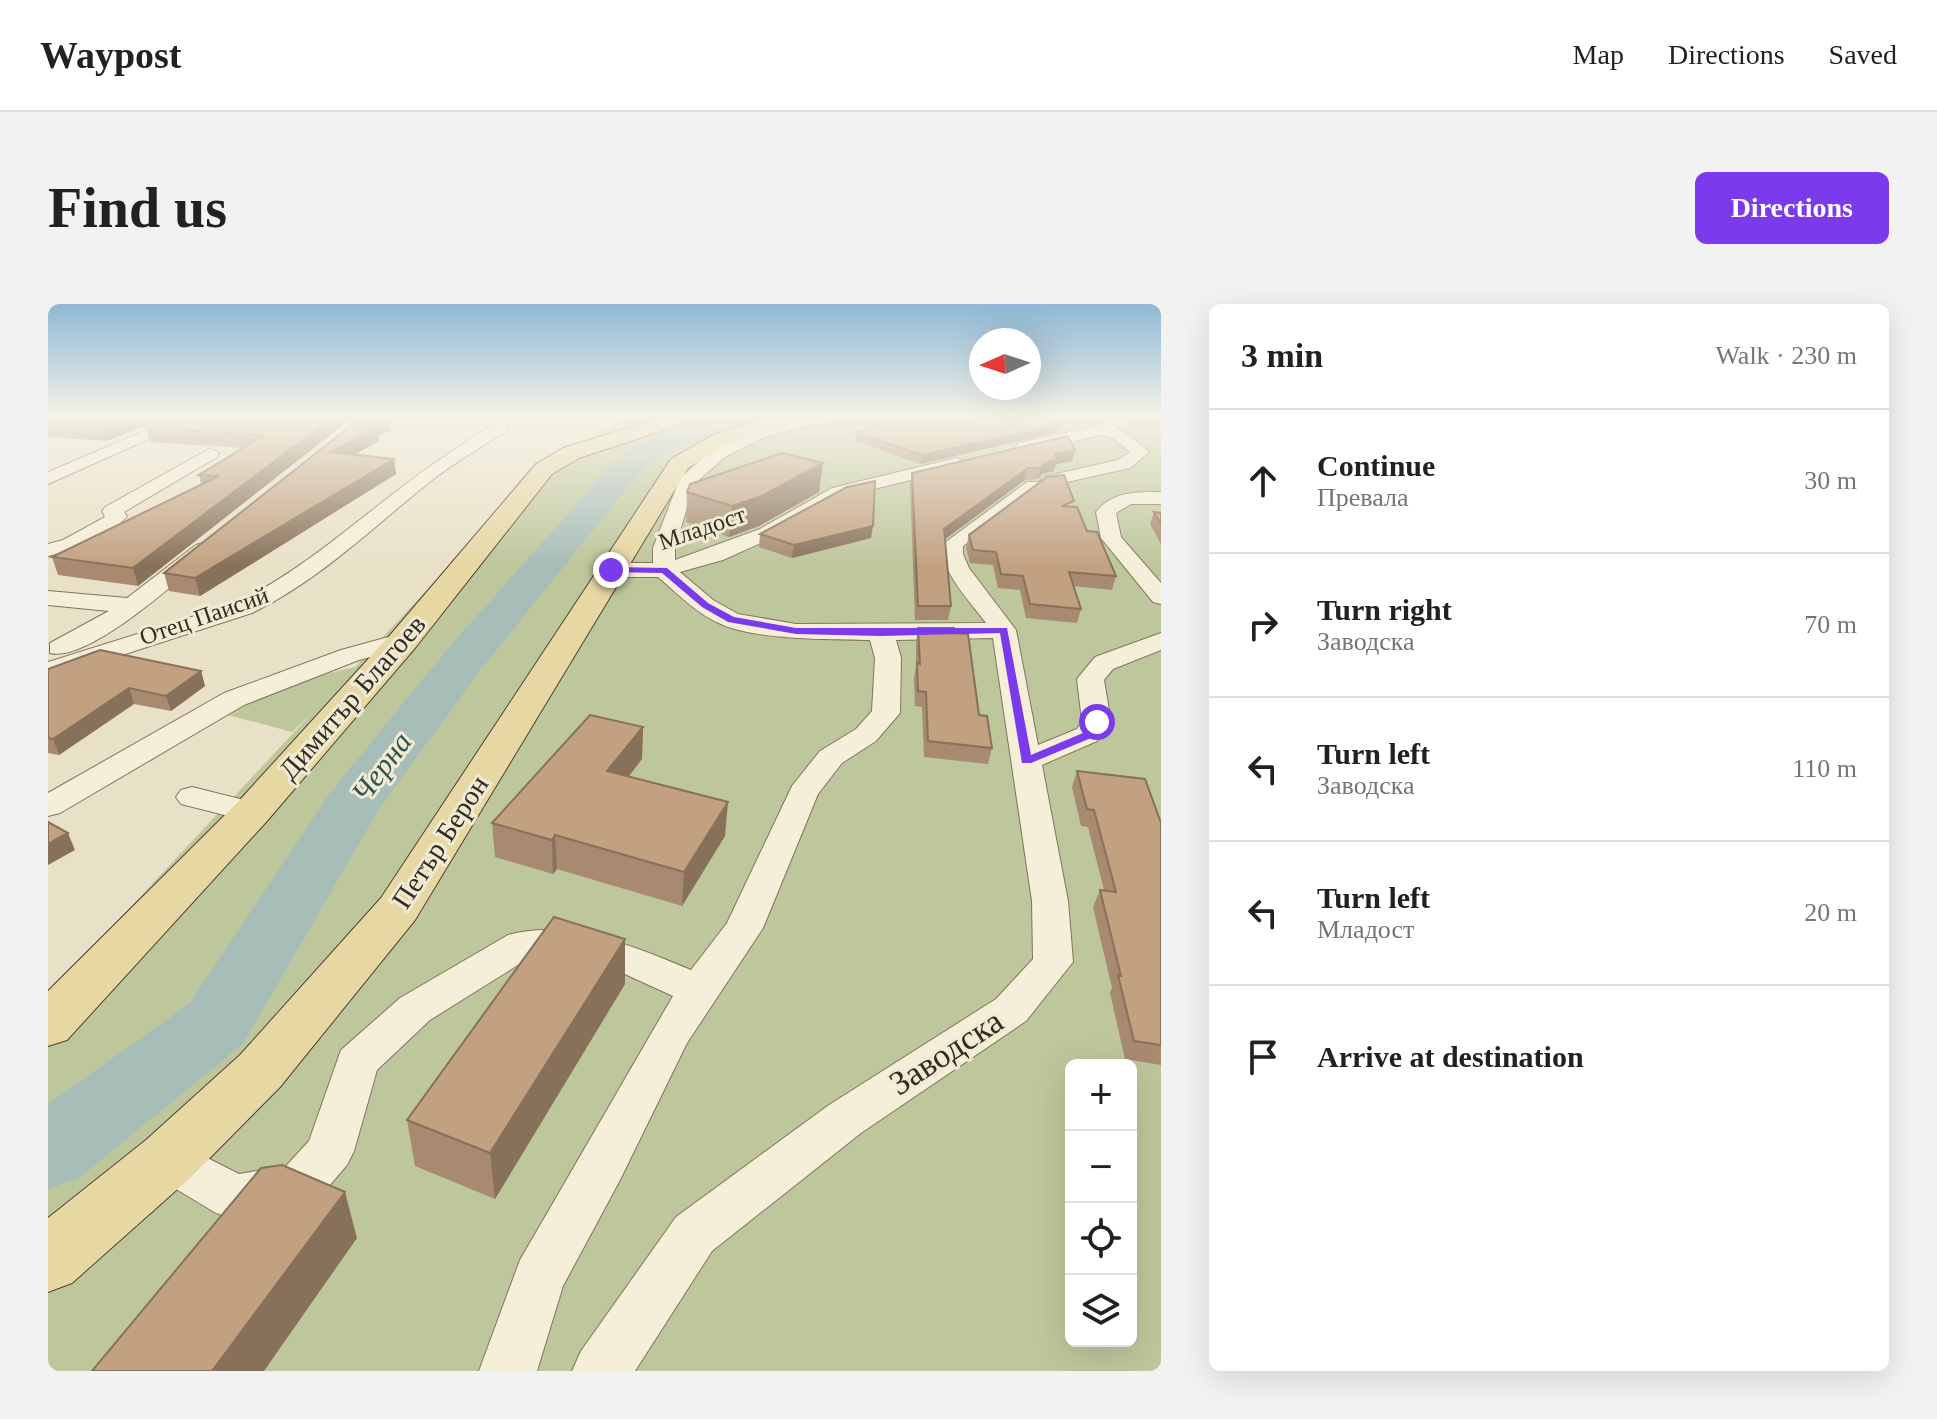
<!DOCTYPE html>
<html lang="en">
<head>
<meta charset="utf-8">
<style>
  :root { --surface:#fff; --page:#f2f2f2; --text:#202124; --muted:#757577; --line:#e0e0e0; --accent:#7c3aed }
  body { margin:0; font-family:Georgia,serif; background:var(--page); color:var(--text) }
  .controls { position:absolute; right:24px; bottom:24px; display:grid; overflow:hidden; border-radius:12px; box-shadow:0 8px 32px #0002 }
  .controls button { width:72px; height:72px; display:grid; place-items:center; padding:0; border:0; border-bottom:2px solid var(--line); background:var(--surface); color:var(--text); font:40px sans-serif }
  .compass { position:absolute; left:921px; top:24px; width:72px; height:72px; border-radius:50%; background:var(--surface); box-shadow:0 8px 32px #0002; rotate:267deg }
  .stop { position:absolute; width:24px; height:24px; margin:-18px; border:6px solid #7c3aed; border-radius:50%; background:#fff }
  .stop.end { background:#7c3aed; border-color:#fff; box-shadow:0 2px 8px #0008 }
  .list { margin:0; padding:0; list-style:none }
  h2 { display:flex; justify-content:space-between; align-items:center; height:104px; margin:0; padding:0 32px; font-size:34px }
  h2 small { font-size:26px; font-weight:400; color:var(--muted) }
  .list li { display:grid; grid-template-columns:52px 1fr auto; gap:24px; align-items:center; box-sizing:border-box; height:144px; padding:0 32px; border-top:2px solid var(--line) }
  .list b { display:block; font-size:30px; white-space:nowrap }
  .list p { margin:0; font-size:26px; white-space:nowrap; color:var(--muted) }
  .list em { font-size:26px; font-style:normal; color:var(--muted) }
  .icon { flex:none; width:44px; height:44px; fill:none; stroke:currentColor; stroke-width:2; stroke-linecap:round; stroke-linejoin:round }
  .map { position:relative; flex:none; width:1113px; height:1067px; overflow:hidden; border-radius:12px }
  header { display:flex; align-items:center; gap:48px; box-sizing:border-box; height:112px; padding:0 40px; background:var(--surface); border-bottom:2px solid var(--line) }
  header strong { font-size:38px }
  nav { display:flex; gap:44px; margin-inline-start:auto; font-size:28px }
  .intro { display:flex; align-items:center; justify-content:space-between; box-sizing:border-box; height:192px; padding:0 48px }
  h1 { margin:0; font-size:56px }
  .button { padding:20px 36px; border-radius:12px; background:var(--accent); color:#fff; font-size:28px; font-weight:700 }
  main { display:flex; gap:48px; padding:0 48px }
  aside { flex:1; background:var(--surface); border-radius:12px; box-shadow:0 8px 32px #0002 }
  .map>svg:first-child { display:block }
  .green { fill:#bec69c; fill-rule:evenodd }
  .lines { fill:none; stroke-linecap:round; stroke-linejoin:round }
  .river { fill:#a7bdb8; fill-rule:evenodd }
  .minor-casing { stroke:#82745e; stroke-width:2 }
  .major-casing { stroke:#514232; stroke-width:2 }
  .minor { fill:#f5eed9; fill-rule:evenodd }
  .major { fill:#e7d7a3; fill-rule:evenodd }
  .wall { fill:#a78a6f }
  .shaded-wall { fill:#88715a }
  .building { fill:#c2a181; stroke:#88715a; stroke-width:2 }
  .route { fill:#7c3aed }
  .labels { text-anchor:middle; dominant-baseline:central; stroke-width:6; stroke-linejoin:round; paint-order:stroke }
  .far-street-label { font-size:24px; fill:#342b20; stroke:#f1ebd5 }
  .street-label { font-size:28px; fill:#342b20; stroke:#f1ebd5 }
  .water-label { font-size:30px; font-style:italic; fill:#315252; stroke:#f1ebd5 }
  .near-street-label { font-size:34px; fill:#342b20; stroke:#f1ebd5 }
</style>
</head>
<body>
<header>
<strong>Waypost</strong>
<nav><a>Map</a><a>Directions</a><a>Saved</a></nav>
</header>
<div class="intro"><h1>Find us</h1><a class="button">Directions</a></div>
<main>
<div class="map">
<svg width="1113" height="1067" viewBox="0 0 1113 1067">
  <rect width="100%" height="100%" fill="#e9e1c7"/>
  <!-- green -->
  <path class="green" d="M576,113h537v954h-1113v-376l266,-284 -22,21 -75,-20 99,-36 39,-9 196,-210 39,-18zM1023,761h60v276h-60z"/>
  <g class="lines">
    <!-- river -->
    <path class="river" d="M663,113h46l-4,6 -57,16 -41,18 -27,30 -150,186 -99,136 -136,235 -164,134 -31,11v-85l141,-100 141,-211 114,-140 160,-180 29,-28 43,-18z"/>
    <!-- minor casing -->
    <g class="minor-casing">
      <g id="minor">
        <path d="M129,113h21l-150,67v-12z"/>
        <path d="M378,113h26l-8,5 -15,-2z"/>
        <path d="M760,113h28l-3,3 -69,17 -39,20 -31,27 -19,64v12l85,-31 72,-41 125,-30 9,5 -3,4 -117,29 -72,41 -51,23 -43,12 33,28 25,14 58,10 190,-1c-15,-21 -47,-52 -43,-79l84,-62h12l3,4 -3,4 -76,56v8l6,14 47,62 22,115 39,-16 5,-8 -5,-42 18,-22 66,-24v17l-48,19 -9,11 7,42 -14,19 -55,24 26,136 5,61 -47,59 -165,112 -149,118 -77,120h-63l9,-20 95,-134 153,-112 167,-106 37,-40 -1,-58 -39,-263 -97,2 5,18 -1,55 -24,28 -34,22 -24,31 -55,134 -76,115 -67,137 -57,106 -26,85h-58l41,-111 153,-264 -57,-26 -46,-11 -41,-1 -99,62 -53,50 -23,81 -7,14 -30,35 -17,7 -66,12 -18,-6 -65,-39 -7,-15 7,-15 17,-6 71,36 47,-8 23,-25 32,-91 59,-52 108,-63c59,-17 129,12 183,35l36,-47 65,-137 28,-35 36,-22 16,-18 3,-53 -5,-18c-41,-1 -110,0 -147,-15 -25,-10 -45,-31 -65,-48h-47l-11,-7 11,-7h42v-15l27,-70 33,-29 39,-18z"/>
        <path d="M1066,113h19l-17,12 10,4 23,19 -19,16 -81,18 -9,-5 3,-4 75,-17 12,-8 -16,-13 -12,-4 -78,17 -8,-5 2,-4 80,-17z"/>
        <path d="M455,117l6,2v6c-24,16 -50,31 -73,48 -60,47 -114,102 -184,136l-204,66v-17l188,-59c79,-38 141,-103 215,-151 16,-10 34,-26 52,-31z"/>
        <path d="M163,144l8,5 -2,4 -93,55 3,4c-18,23 -52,34 -79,40v-12l15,-4 42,-23 -3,-6 3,-4z"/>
        <path d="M1113,188v12h-30l-15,9 5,24 40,46v21l-8,-2 -52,-64 -5,-26c16,-21 41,-20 65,-20z"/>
        <path d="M155,239l7,2 4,4 -4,4c-30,26 -122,110 -160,100v-10l59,-32 -61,-6v-14l79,7 69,-53z"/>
        <path d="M355,329l9,3 4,5 -4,5 -53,14 -115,45 -184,108 -12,3v-23l176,-100 117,-43z"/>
        <path d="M144,483l72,18 4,7 -4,7 -12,3 -71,-18 -5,-7 5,-7z"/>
      </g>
    </g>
    <!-- major casing -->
    <g class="major-casing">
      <g id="major">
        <path d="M615,113h31l-3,4 -112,37 -27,16 -137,174 -148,173 -200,219 -19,6v-55l189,-188 154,-169 145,-170 27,-16z"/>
        <path d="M722,113h36l-3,4 -75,23 -40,24 -273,452 -135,167 -90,91 -118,105 -24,9v-74l98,-78 94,-85 141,-157 290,-439 42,-24z"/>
      </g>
    </g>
    <!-- minor -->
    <use href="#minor" class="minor"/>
    <!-- major -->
    <use href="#major" class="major"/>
  </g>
  <!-- wall -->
  <g class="wall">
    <path d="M0,113h120l-62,24 -55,-4 -3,1z"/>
    <path d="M123,113h182l-215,169 -80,-11 -6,-18 149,-73 -2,-9 44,-27 -93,-6 -4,-14z"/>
    <path d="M341,116l2,10 -13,6 1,5 -24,13 39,5 2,15 -196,122 -31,-5 -5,-18z"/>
    <path d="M1013,120l-3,8 -138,32 -64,-23 1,-8z"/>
    <path d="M1027,146l-3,11 -16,3 -2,7 -12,3 -4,5 -13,1 -80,59 6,67 -3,14h-33l-5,-136 2,-11z"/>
    <path d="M639,188h132l-60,34 -30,11 -43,-15z"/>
    <path d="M1025,202l43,70 -4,14 -39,-4 8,23 -4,14 -51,-5 -6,-28 -22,-2 -5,-23 -23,-2 -4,-15 3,-13z"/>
    <path d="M1106,208l7,1v31l-11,-20z"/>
    <path d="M712,230l111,4 -79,20 -33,-11z"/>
    <path d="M870,324l36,5 25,82 13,33 -4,16 -64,-7 -2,-50 -7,-1 -1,-28 2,-11v-24z"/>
    <path d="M0,365l153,2 4,15 -34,25 -37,-7 -75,51 -11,-2z"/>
    <path d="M595,423l-1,32 -14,18 97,59 -43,70 -125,-37 -4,5 -58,-17 -3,-34z"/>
    <path d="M1029,467l84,52v242l-36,-6 -15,-66 2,-5 -19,-81 7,-17h4l-16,-63 -7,-1 -9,-39z"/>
    <path d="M577,635v45l-130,215 -80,-33 -8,-46z"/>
  </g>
  <!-- shaded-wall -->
  <g class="shaded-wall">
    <path d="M82,113h38l-62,24 -4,-14z"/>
    <path d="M285,113h20l-215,169 -5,-18z"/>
    <path d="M326,113h20l-5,3 2,10 -13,6 1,5 -45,25 -3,-14 38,-26z"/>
    <path d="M1013,120l-3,8 -138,32 2,-9z"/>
    <path d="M1027,146l-3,11 -16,3 -2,7 -12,3 -4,5 3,-11 14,-14z"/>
    <path d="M346,155l2,15 -196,122 -5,-18z"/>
    <path d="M775,159l-4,29 -60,34 -30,11 3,-31z"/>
    <path d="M980,164l-3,12 -84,62 3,-13z"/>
    <path d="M825,222l-2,12 -79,20 2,-13z"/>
    <path d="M153,367l4,15 -34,25 -5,-15z"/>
    <path d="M81,384l5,16 -75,51 -6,-16z"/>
    <path d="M595,423l-1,32 -35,45v-33z"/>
    <path d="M680,498l-3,34 -43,70 2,-34z"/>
    <path d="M20,529l7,17 -27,15v-21z"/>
    <path d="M507,531l2,34 -4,5 -1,-34z"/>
    <path d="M577,635v45l-130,215 -5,-46z"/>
    <path d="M297,888l12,46 -93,133h-52z"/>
  </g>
  <!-- building -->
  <g class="building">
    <path d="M0,113h82l-28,10 -54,-4z"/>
    <path d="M123,113h162l-200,151 -81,-11 167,-81 -20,-1 65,-40 -118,-7z"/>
    <path d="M314,113h25l-18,9 8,1 -46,25 63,7 -199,119 -31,-5z"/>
    <path d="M853,113h137l23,7 -139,31 -65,-22z"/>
    <path d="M1020,132l7,14 -20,4 2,6 -12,3 -4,5h-13l-84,61 7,77h-33l-6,-133z"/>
    <path d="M734,149l41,10 -61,33 -30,10 -45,-14 3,-8z"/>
    <path d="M1016,171l10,26 -12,5 15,1 10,24 10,1 19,44 -47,-4 12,37 -51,-5 -7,-28 -22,-2 -5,-22 -23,-2 -4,-15 78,-58z"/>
    <path d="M827,177l-2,45 -79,19 -34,-11 87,-47z"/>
    <path d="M1106,208l7,1v11z"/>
    <path d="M870,324h36v5l14,1 11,81 8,1 5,32 -64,-7 -2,-49 -8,-1 -1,-28 3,1z"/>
    <path d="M52,346l101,21 -35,25 -37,-8 -76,51 -5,-1v-69z"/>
    <path d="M542,411l53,12 -36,44 121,31 -44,70 -129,-37 -3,5 -60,-17z"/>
    <path d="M1029,467l68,8 16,44v222l-27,-4 -16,-66 3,1 -21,-86 16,2 -22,-82 -7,-1z"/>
    <path d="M0,518l20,11 -20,11z"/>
    <path d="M506,613l71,22 -135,214 -83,-33z"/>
    <path d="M234,861l63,27 -133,179h-120l169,-203z"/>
  </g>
  <!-- sky -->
  <linearGradient id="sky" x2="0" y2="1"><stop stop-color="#8eb8d5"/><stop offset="0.43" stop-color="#f5f2e6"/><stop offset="1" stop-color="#f5f2e6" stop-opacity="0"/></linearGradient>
  <rect width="1113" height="262" fill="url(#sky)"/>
  <!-- route -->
  <path class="route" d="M563,263l56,1 41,35 26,14 62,11h211l24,127 52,-22 10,-13 9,2 -11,16 -60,25h-9l-22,-130 -119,3 -85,-2 -68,-12 -26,-15 -40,-34 -54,-1z"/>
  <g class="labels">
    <!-- far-street labels -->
    <g class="far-street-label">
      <text transform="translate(654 224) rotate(-19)">Младост</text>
      <text transform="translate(156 312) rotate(-19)">Отец Паисий</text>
    </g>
    <!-- street labels -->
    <g class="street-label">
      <text transform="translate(304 393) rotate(-49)">Димитър Благоев</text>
      <text transform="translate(392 538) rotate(-57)">Петър Берон</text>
    </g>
    <!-- water labels -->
    <g class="water-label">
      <text transform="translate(333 463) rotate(-53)">Черна</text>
    </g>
    <!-- near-street labels -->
    <g class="near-street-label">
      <text transform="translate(898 748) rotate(-33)">Заводска</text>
    </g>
  </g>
</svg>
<div class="controls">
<button>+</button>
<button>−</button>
<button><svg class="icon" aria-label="locate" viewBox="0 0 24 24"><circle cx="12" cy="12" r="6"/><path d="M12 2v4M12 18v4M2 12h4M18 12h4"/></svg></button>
<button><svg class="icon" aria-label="layers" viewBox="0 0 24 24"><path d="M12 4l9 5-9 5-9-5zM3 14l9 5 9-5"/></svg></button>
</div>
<svg class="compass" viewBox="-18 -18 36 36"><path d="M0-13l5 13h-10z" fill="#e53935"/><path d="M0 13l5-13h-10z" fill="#757577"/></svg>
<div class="stop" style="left:1049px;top:418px"></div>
<div class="stop end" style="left:563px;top:266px"></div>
</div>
<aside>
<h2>3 min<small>Walk · 230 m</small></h2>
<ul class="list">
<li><svg class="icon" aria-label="ahead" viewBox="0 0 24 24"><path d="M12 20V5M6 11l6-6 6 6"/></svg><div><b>Continue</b><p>Превала</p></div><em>30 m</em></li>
<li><svg class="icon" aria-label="right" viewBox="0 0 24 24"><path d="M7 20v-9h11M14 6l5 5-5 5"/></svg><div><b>Turn right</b><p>Заводска</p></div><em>70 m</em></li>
<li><svg class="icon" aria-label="left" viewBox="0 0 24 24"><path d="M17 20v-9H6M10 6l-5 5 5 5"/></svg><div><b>Turn left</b><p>Заводска</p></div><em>110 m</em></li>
<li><svg class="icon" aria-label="left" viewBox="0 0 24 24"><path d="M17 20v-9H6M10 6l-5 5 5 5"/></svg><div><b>Turn left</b><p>Младост</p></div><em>20 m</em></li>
<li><svg class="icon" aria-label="arrive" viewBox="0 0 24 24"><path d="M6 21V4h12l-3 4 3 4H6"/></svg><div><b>Arrive at destination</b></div></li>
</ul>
</aside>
</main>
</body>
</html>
